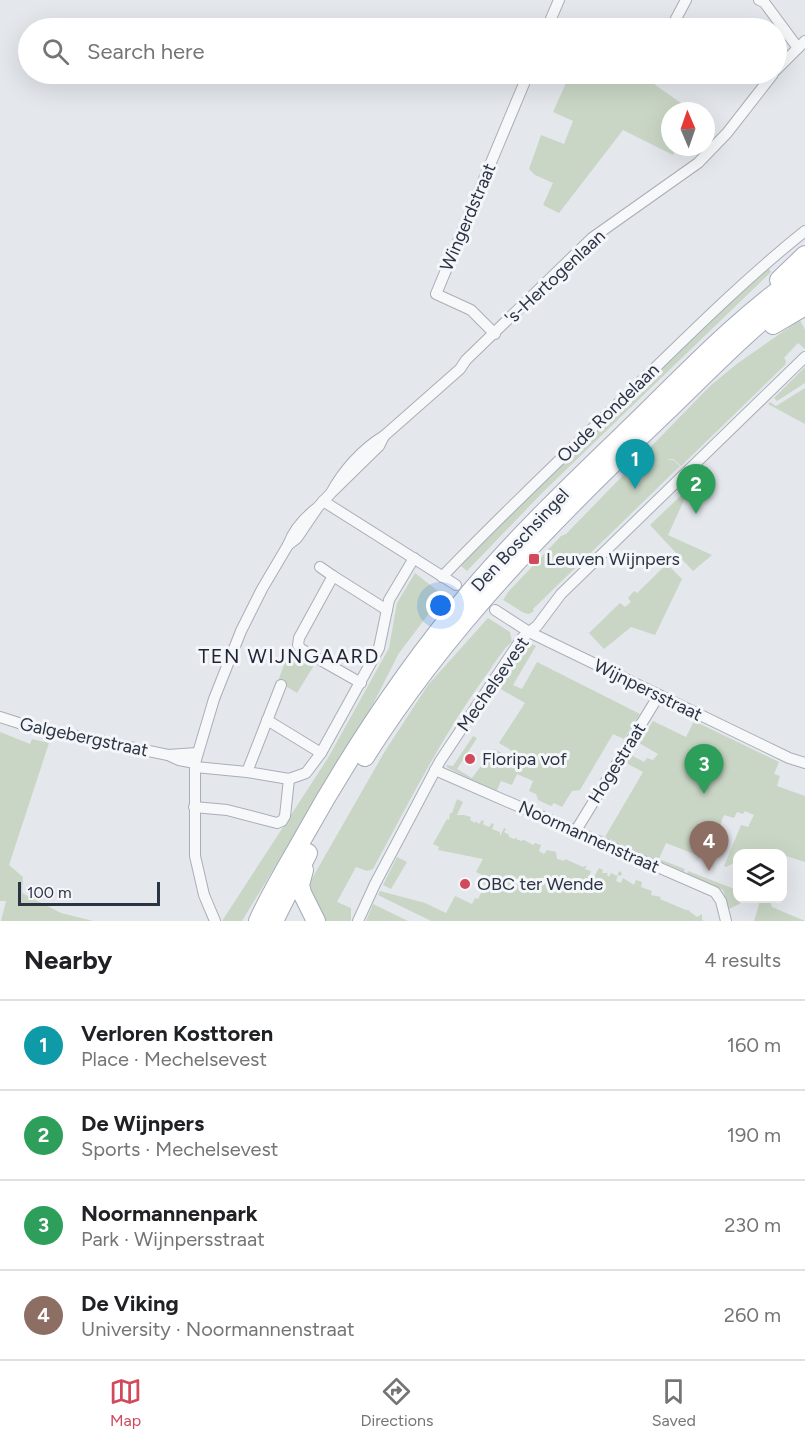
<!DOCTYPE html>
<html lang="en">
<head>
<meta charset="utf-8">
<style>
  :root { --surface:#fff; --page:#f2f2f2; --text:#202124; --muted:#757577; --line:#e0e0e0; --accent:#d1495b }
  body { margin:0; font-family:Figtree,sans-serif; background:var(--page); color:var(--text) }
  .controls { position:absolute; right:18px; bottom:18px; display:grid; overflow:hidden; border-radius:12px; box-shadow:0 6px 24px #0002 }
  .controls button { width:54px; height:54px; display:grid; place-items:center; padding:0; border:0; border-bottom:2px solid var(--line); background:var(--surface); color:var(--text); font:30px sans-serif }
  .compass { position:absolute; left:661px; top:102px; width:54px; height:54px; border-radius:50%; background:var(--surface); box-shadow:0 6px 24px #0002; rotate:358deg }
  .scale { position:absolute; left:18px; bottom:15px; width:142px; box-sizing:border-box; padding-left:6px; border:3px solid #2b3445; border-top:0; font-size:16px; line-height:21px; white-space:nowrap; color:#2b3445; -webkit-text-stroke:4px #f4f6f9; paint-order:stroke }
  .you { position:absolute; left:441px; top:606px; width:21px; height:21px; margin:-15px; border:4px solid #fff; border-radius:50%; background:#1a73e8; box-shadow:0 0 0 9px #1a73e833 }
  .badge { display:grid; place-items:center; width:39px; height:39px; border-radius:50%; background:var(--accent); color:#fff; font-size:20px; font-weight:700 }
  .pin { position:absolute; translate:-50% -50px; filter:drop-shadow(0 2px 3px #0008) }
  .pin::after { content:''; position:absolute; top:32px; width:21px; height:18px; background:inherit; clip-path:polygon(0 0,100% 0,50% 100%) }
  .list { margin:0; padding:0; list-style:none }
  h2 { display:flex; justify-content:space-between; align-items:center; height:78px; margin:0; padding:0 24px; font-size:26px }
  h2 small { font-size:20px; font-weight:400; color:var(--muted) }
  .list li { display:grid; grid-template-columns:39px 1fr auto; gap:18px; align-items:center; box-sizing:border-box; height:90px; padding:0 24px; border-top:2px solid var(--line) }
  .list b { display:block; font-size:22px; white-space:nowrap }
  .list p { margin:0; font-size:20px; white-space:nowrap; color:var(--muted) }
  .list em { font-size:20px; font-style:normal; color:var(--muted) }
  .icon { flex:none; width:33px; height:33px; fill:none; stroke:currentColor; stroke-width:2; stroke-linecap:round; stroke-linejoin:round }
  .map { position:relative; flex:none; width:805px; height:921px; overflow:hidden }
  .search { position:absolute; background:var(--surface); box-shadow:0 6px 24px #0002; left:18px; right:18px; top:18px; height:66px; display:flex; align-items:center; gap:15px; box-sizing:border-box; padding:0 21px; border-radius:33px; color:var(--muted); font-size:22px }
  .sheet { height:438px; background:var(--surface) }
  nav { display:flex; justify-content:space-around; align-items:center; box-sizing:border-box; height:84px; border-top:2px solid var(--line); background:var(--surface); font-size:16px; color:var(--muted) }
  nav a { display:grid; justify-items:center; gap:3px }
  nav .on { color:var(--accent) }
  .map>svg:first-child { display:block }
  .green { fill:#c9d6c5 }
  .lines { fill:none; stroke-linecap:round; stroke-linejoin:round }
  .street-casing { stroke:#a9aeb7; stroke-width:12 }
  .primary-casing { stroke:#a3abb8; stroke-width:20 }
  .street { stroke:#f7f8fa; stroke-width:10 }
  .primary { stroke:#fff; stroke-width:18 }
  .poi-dot { fill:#d1495b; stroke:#f4f6f9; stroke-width:2 }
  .labels { text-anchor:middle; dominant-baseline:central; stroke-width:6; stroke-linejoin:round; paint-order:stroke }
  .street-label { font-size:18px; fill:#2b3445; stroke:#f4f6f9 }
  .poi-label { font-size:18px; fill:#2b3445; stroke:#f4f6f9; text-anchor:start }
  .neighbourhood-label { font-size:20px; letter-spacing:1.5px; fill:#1d2536; stroke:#f4f6f9 }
</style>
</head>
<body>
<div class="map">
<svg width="805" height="921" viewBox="0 0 805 921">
  <rect width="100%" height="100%" fill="#e4e7ec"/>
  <!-- green -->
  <g class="green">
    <path d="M570,74h61l20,8 37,26 -2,3h-16v36h7l-4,8 -50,-25 -64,83 -16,-8 10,-22 -18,-8 -6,-6 12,-34 23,9 9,-23 -20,-9z"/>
    <path d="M768,267l3,5 -227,219 -77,80 -6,-5 24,-28z"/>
    <path d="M800,320l5,10v19l-7,-6 -14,15 2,3 -1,4 -104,101 -8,-7h-8l8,1 7,6 -147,143 1,2 -5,3 -5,-1 -21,-13 6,-9 52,-55 5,-2 144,-148 28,-23z"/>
    <path d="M805,367v16l-28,18 -3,-3z"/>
    <path d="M805,388v36l-37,-20 2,-2 6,4z"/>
    <path d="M690,487l-22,48 44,20 -19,16 -43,-46z"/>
    <path d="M667,564l15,15 -27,56 -24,-8 -27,22 -15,-16 31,-30 5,4 6,-5 -3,-4 6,-7 3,2z"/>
    <path d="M415,573l28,22 -44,58 -32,63 -125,205h-20l106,-163 61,-110 8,-45z"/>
    <path d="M488,618l22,14 2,10c-10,7 -19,25 -28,36 -43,60 -76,126 -111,191l-6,2 -11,-4 -19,35 14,6v13h-30l-15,-32 79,-138 43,-66z"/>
    <path d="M528,642l8,4 -23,39 9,4 15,-27 103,52 -16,25 -11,-5 -33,56 -8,1 -10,16 -8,-4 -3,3 -13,-6 -2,-6 -7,-3 4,-10 -16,-7 -5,11 -11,-4 -5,11 -48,-24 -2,-3 7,1 20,-30 4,2 -20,31 15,9 22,-29 18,9 2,-6 -15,-9 26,-40 -28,-16z"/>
    <path d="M290,649l26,13 -19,31 -19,-12z"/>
    <path d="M653,721l33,16 8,-16 85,41 -5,12 6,2 -3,10 28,10v66l-22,-7 -1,-1 -22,-3 -1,2 -21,1 -1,10 -3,-1 -8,4 -2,-1 17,-41 7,2 6,-12 -9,-4 -2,3 -6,-2 -3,6 -10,-3 -17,44 -41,-16 -7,16 26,10 -1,3 -79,-35 38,-65 -17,-9 5,-8 13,7 3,-4 6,2 5,-6 -19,-11z"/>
    <path d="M0,732l30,12 2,-5 17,4 -40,122 14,12 -1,16 39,20 32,8h-92l5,-20h-6z"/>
    <path d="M457,799l6,3 -6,13h7l7,2 -1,3 5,3 1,-2 3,3 3,-4 2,1 -1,3 6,3 3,-4 2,1 -2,5 8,3v4l4,-8 2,1 -2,3 5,3v2l5,2 3,-2 -1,2 5,2 3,-1 9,5 2,-2 6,2 -2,6 5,3 3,-4 9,2 1,7 7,2 1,-2 18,8 4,-2 -2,4 6,2 -2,6 4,2 6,-11 4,2 -1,3h6l-1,2 2,2 2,-4 6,3 2,-5 3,2 -1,3 -3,-1 -2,6 5,2 2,-5 11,7 2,-5 6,2 -1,5 11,4 -1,4 10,2 -1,2 26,11h3v1l8,6 5,-3v6l2,1h-273l-53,-26 2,-4 45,12 21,10 9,-17 17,8 3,-6 3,1 7,-14 -2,-2 3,-6 -10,-5 7,-13 -45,-9 1,-3 -6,-3 14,-25 2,1 1,-7h2z"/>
    <path d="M397,857l10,5 -16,27 -8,-4z"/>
    <path d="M688,871l49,19 1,8 6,1 -1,3 -14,7 -6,-19 -36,-16z"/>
    <path d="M761,898l8,1 3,8 33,14h-51z"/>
    <path d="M373,904l35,17h-42z"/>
  </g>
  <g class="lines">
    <!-- street casing -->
    <g class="street-casing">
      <g id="street">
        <path d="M759,0l5,2 34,46"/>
        <path d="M547,28l12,-28"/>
        <path d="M671,28l15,-28"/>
        <path d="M776,70l29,-29"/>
        <path d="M495,334l-24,-24 -35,-16 92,-220"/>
        <path d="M384,436l76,-67 6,-9 126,-122 106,-75 29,-30 46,-59"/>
        <path d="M323,501l133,84"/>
        <path d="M317,508c-13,10 -23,21 -29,37l9,-7 21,-31 13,-14 48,-47 5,-10c-22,13 -41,35 -53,57"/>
        <path d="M320,567l13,9"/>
        <path d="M442,577c59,-62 121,-120 182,-179 59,-57 117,-116 181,-167"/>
        <path d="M495,610l34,22 260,126 16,5"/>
        <path d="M361,683l-60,-34 -3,-4 1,-7 34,-62 54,34"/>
        <path d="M0,717l28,9 140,29"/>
        <path d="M267,720l54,33"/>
        <path d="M195,763l-16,-3 -11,-5 29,-2"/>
        <path d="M195,767l52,5 42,7 17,-6 15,-20 58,-105 10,-48 25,-42"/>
        <path d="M435,770l280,122 6,9 5,20"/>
        <path d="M247,772l34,-87"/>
        <path d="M194,807l33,3 50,13 5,-2 3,-5 4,-37"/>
        <path d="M575,832l84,-137"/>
        <path d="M215,921l-11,-26 -9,-39v-93l19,-64 27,-68 21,-42 26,-44"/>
        <path d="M358,921l17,-37 65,-123 82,-123 15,-12 24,-32 244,-237"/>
      </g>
    </g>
    <!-- primary casing -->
    <g class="primary-casing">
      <g id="primary">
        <path d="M779,280l26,-25"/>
        <path d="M773,325l32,-19"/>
        <path d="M365,757c81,-129 188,-237 298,-342 46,-44 90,-91 142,-128"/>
        <path d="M304,870l-4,15 2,8 14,28"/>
        <path d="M258,921c13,-29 30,-56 45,-83 49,-88 104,-171 168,-247 51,-60 109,-115 165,-169 54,-53 106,-108 169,-151"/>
        <path d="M274,921l34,-68"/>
      </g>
    </g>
    <!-- street -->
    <use href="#street" class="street"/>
    <!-- primary -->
    <use href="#primary" class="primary"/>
  </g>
  <!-- markers -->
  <g class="poi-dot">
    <rect x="528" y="553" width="12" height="12" rx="3"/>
    <circle cx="470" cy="759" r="6"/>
    <circle cx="465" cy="884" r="6"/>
  </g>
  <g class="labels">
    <!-- street labels -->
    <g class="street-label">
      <text transform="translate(468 217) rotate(-67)">Wingerdstraat</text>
      <text transform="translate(555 277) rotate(-43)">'s-Hertogenlaan</text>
      <text transform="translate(608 413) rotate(-44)">Oude Rondelaan</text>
      <text transform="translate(520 540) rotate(-47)">Den Boschsingel</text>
      <text transform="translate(493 684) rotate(-55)">Mechelsevest</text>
      <text transform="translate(648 690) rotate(26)">Wijnpersstraat</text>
      <text transform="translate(84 737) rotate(12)">Galgebergstraat</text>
      <text transform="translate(617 763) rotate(-58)">Hogestraat</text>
      <text transform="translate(589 837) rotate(24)">Noormannenstraat</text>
    </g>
    <!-- poi labels -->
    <g class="poi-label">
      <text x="546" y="559">Leuven Wijnpers</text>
      <text x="482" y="759">Floripa vof</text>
      <text x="477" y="884">OBC ter Wende</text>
    </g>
    <!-- neighbourhood labels -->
    <g class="neighbourhood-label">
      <text x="289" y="656">TEN WIJNGAARD</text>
    </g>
  </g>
</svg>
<div class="controls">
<button><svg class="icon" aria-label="layers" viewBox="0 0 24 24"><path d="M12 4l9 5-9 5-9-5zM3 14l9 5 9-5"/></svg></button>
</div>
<svg class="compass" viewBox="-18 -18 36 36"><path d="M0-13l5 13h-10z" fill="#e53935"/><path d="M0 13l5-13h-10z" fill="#757577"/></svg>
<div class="scale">100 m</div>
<div class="you"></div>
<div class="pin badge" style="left:635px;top:489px;background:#0f9aa8">1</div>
<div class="pin badge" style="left:696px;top:514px;background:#2e9e5b">2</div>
<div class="pin badge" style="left:704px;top:794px;background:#2e9e5b">3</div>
<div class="pin badge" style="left:709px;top:871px;background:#8d6e63">4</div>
<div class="search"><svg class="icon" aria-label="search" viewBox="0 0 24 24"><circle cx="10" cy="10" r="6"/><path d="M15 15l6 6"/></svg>Search here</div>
</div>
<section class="sheet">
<h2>Nearby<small>4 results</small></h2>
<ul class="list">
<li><span class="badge" style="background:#0f9aa8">1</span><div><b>Verloren Kosttoren</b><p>Place · Mechelsevest</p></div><em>160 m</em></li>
<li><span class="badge" style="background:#2e9e5b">2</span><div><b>De Wijnpers</b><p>Sports · Mechelsevest</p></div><em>190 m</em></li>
<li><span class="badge" style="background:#2e9e5b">3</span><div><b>Noormannenpark</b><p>Park · Wijnpersstraat</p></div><em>230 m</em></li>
<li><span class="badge" style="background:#8d6e63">4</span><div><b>De Viking</b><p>University · Noormannenstraat</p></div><em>260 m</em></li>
</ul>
</section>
<nav>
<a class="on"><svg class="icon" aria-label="map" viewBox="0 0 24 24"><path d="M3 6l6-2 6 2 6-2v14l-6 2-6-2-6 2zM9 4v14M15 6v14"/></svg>Map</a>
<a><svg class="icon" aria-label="directions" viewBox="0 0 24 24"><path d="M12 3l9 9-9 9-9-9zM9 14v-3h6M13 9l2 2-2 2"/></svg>Directions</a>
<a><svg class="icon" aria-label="saved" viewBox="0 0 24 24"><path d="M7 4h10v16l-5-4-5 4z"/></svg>Saved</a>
</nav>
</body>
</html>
